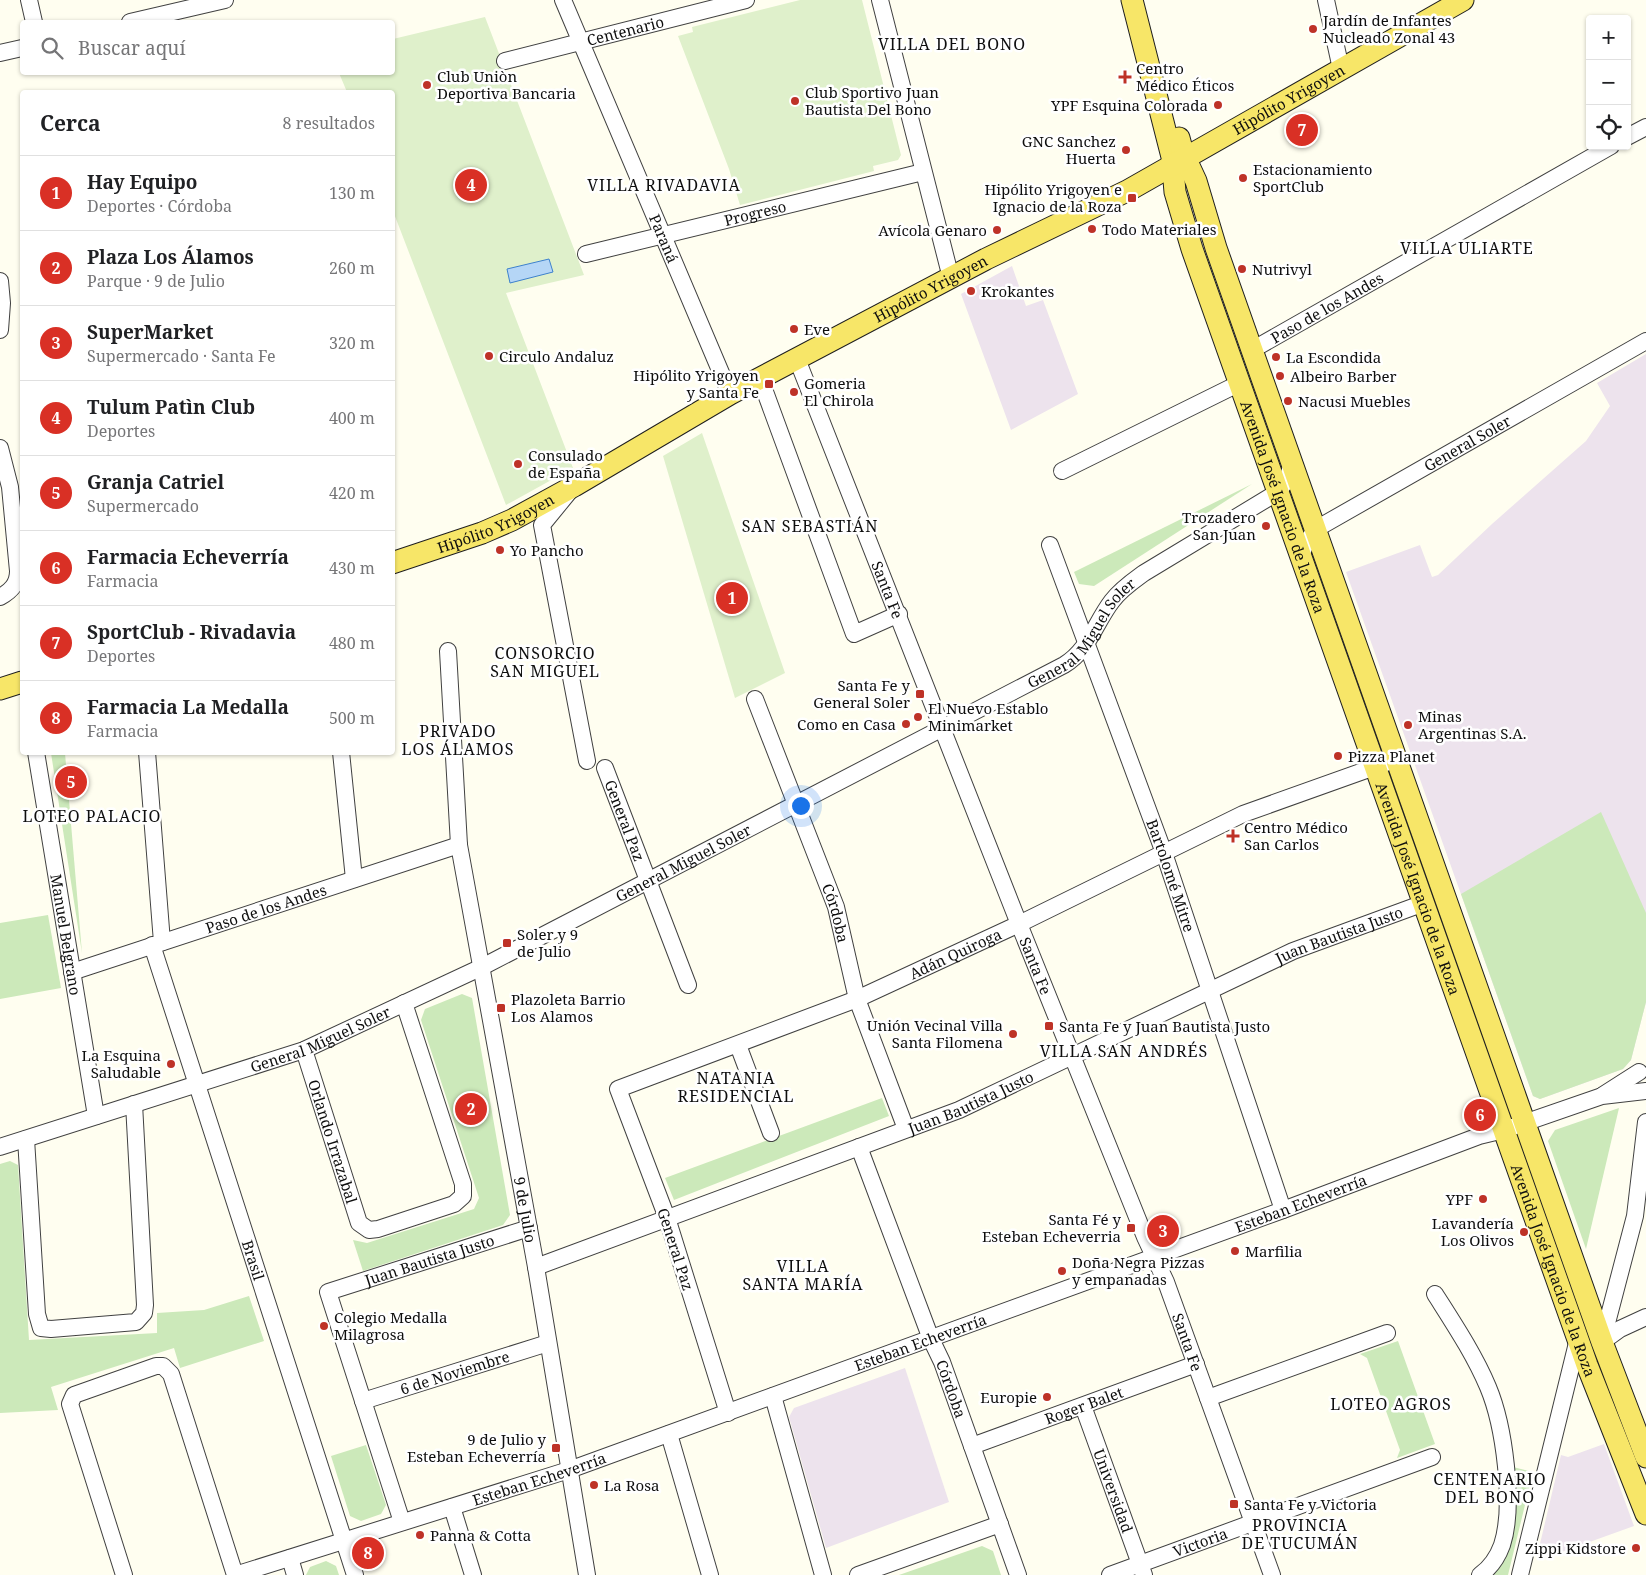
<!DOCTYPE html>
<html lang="es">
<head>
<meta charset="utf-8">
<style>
  :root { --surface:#fff; --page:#f6f6f6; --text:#202124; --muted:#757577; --line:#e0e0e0; --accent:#d93025 }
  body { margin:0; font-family:"Noto Serif",serif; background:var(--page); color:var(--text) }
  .controls { position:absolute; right:15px; top:15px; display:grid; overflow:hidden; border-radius:5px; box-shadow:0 1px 4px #0004 }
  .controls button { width:45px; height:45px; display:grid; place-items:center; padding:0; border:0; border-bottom:1px solid var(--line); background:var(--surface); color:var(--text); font:25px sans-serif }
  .you { position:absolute; left:800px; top:805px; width:18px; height:18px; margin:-12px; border:4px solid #fff; border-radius:50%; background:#1a73e8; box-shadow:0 0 0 8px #1a73e833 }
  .badge { display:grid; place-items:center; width:32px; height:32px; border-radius:50%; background:var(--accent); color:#fff; font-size:16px; font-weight:700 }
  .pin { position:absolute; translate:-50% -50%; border:2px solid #fff; box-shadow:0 1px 5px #0006 }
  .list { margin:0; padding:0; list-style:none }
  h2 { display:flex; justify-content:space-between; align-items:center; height:65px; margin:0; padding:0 20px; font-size:21px }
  h2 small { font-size:16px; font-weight:400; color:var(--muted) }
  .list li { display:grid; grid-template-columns:32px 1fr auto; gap:15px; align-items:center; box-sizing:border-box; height:75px; padding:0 20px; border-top:1px solid var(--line) }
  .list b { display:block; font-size:19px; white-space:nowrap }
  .list p { margin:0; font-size:16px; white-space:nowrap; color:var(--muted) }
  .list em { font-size:16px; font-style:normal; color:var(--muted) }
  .icon { flex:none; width:28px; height:28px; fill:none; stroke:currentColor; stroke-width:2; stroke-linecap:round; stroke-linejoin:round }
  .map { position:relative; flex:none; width:1646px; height:1575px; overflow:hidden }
  .search { position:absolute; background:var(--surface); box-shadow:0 1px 4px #0004; left:20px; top:20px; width:375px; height:55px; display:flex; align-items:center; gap:12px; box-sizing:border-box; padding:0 18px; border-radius:5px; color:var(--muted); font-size:19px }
  .panel { position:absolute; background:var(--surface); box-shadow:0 1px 4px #0004; left:20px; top:90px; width:375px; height:665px; border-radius:5px }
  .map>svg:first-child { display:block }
  .industrial { fill:#ede3ed }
  .green { fill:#cce9ba }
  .pitch { fill:#dff0cb }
  .water { fill:#b5d6f6; stroke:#3d81cc }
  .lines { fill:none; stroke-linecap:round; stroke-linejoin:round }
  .minor-casing { stroke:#414141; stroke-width:18 }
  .major-casing { stroke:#1f1f1f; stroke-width:23 }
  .minor { stroke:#fff; stroke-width:16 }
  .major { stroke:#f7e668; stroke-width:21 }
  .poi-dot { fill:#be3227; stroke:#fff; stroke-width:2 }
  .labels { text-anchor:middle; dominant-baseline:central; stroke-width:5; stroke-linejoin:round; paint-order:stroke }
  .poi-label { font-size:15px; fill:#0e0e0e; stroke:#fff; text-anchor:start }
  .street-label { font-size:15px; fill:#0e0e0e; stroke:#fff }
  .neighbourhood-label { font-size:16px; letter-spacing:1px; fill:#0e0e0e; stroke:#fff }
</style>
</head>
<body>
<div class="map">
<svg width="1646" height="1575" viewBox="0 0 1646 1575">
  <rect width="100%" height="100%" fill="#fffef0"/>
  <!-- industrial -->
  <g class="industrial">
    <path d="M1012,266l14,40 17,-6 35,94 -67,36 -50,-136z"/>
    <path d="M1646,354v648l-15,58 -8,9 -83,30 -7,-3 -187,-524 74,-27 12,32 6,-2 54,-51 94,-83 24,-35 -13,-23z"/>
    <path d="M905,1368l44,134 -123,46 -37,-131 5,-9z"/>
    <path d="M1604,1444l30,82 -75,27 -20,-5 22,-93 7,2z"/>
  </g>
  <!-- green -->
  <g class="green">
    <path d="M1252,484l-158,102 -15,-2 -5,-12z"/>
    <path d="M51,753h14l17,200z"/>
    <path d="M1601,812l45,101v89l-15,58 -8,9 -83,30 -7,-3 -72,-202z"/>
    <path d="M48,915l13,73 -61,11v-76z"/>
    <path d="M462,994l10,4 38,217 -7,10 -140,46 -10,-31 14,3 107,-34 5,-11 -58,-178 4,-11z"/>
    <path d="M882,1098l7,18 -215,84 -9,-22z"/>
    <path d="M1619,1108l-33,141 -38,-108 7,-11z"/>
    <path d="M10,1161l8,4 11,175 128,-7v-20l47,-3 45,-14 15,45 -84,27 -6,-20 -123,39 7,23 -58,3v-249z"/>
    <path d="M1398,1341l37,103 -38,14 3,-8 -33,-92 -7,-4z"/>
    <path d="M366,1445l20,60 -5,9 -20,7 -11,-5 -19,-60z"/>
    <path d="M1513,1467l20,5 -25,103h-14l7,-12z"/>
    <path d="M982,1546l11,5 8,24h-102z"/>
    <path d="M326,1561l10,5 3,9h-33l4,-8z"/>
  </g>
  <!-- pitch -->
  <g class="pitch">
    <path d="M800,0h62l39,155 -3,5 -25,6 1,5 -134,34 -11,-36 -51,-133 15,-4 -1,-5z"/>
    <path d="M485,17l99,258 -78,18 67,175 -67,37 -113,-294 -1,-119h-45l-8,-19 53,-1 1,-33z"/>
    <path d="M702,433l83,240 -50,25 -72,-242z"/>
  </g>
  <!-- water -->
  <path class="water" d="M549,259l4,13 -43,11 -3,-14z"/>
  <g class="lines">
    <!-- minor casing -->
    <g class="minor-casing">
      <g id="minor">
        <path d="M29,0l5,22"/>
        <path id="s1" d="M563,0l167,394"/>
        <path d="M880,0l71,278"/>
        <path d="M1326,0l15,69"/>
        <path d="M130,22l95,-22"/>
        <path d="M0,53l22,-5"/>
        <path id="s2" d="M505,61l241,-61"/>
        <path d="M1627,137l19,-10"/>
        <path id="s3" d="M586,254l337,-82"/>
        <path d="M0,281l2,22 -2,27"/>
        <path id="s4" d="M1252,350l359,-204"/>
        <path id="s5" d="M797,359l222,565 126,313 21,45 106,293"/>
        <path d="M760,378l94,256 45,-20"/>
        <path d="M0,448l10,39 8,84c0,13 -7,20 -18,26"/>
        <path d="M1062,471l178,-88"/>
        <path d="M569,492l-27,33 45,236"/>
        <path id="s6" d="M1050,545l114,308 119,357"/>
        <path id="s7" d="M1301,556l5,-13 10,-14 330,-188"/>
        <path id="s8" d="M448,651l11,194 77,422 51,308"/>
        <path id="s9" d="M755,699l81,208 21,92 49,130"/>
        <path id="s10" d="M36,752l60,364"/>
        <path d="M147,752l15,190"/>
        <path d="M341,752l13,127"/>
        <path id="s11" d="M605,768l83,217"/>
        <path id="s12" d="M152,945l203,630"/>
        <path id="s13" d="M72,972l387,-127"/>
        <path d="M738,1045l33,88"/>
        <path id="s14" d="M304,1050l55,173 10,7 9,-1 76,-25 9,-8v-12l-59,-181"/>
        <path d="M1603,1095l36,-23"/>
        <path d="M26,1139l11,175 4,14 10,1 85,-7 8,-9 1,-8 -11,-201"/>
        <path id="s15" d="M0,1147l304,-97 178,-83 582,-302c25,-15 31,-42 48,-64 9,-12 21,-20 32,-28l134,-81 9,-12 5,-17"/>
        <path id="s16" d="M859,1147l72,192 11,23 76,213"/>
        <path id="s17" d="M536,1267l423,-157 334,-159 131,-48"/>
        <path d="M1435,1294c19,30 39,60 53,93 16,38 27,118 14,158 -4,11 -12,23 -22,30"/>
        <path d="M1602,1342l33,-126 11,-94"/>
        <path d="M1602,1342l18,-13 26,-12"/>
        <path d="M773,1396l50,179"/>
        <path d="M1208,1398l179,-65"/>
        <path id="s18" d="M363,1401l185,-58"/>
        <path id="s19" d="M1083,1406l61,169"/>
        <path id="s20" d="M728,1413l-61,-195 -49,-129 239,-90 162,-75 224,-110 154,-55"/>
        <path d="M669,1434l41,141"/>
        <path id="s21" d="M972,1446l224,-82"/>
        <path d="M452,1507l21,68"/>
        <path id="s22" d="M402,1522l-74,-230 201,-64"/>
        <path d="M290,1558l5,17"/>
        <path d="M124,1575l-54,-171 4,-9 82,-29h7l8,8 64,201"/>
        <path id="s23" d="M235,1575l334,-105 714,-260 196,-74 25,-6 98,-34 44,-5"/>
        <path d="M858,1575l142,-51"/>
        <path id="s24" d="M1110,1575l322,-118"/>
        <path d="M1520,1575l58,-236"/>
      </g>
    </g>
    <!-- major casing -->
    <g class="major-casing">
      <g id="major">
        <path id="s25" d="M1132,0l40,157 3,35 17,57 395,1116 59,149"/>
        <path d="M1179,138l4,15 13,28 20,67 386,1094 44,115"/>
        <path id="s26" d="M392,563l90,-30 30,-13 62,-34 156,-92 256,-135 143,-69 334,-190"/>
        <path d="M0,689l22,-7"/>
      </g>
    </g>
    <!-- minor -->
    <use href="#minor" class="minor"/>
    <!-- major -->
    <use href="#major" class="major"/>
  </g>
  <!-- markers -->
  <g class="poi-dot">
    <circle cx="1313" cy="29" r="5"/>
    <path d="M1122.5 69.5h5v5h5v5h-5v5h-5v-5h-5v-5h5z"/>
    <circle cx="427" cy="85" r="5"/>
    <circle cx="795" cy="101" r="5"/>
    <circle cx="1218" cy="105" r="5"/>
    <circle cx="1126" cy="150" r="5"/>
    <circle cx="1243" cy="178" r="5"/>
    <rect x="1127" y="193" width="10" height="10" rx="2.5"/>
    <circle cx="1092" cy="229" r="5"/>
    <circle cx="997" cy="230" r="5"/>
    <circle cx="1242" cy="269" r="5"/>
    <circle cx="971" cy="291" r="5"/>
    <circle cx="794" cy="329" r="5"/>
    <circle cx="489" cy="356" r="5"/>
    <circle cx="1276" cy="357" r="5"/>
    <circle cx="1280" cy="376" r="5"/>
    <rect x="764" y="379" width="10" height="10" rx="2.5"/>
    <circle cx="794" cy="392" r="5"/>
    <circle cx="1288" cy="401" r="5"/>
    <circle cx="518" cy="464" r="5"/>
    <circle cx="1266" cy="526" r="5"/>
    <circle cx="500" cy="550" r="5"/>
    <rect x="915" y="689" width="10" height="10" rx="2.5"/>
    <circle cx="918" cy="717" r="5"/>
    <circle cx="906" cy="724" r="5"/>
    <circle cx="1408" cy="725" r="5"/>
    <circle cx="1338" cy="756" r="5"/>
    <path d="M1230.5 828.5h5v5h5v5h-5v5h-5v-5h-5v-5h5z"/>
    <rect x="502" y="938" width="10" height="10" rx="2.5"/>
    <rect x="496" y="1003" width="10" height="10" rx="2.5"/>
    <rect x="1044" y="1021" width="10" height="10" rx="2.5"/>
    <circle cx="1013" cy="1034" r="5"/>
    <circle cx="171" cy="1064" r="5"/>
    <circle cx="1483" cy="1199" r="5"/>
    <rect x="1126" y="1223" width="10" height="10" rx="2.5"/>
    <circle cx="1524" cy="1232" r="5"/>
    <circle cx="1235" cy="1251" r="5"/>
    <circle cx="1062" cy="1271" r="5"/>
    <circle cx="324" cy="1326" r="5"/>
    <circle cx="1047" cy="1397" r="5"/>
    <rect x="551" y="1443" width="10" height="10" rx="2.5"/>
    <circle cx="594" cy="1485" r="5"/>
    <rect x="1229" y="1499" width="10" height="10" rx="2.5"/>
    <circle cx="420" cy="1535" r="5"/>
    <circle cx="1636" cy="1548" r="5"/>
  </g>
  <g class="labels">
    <!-- poi labels -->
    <g class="poi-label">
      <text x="1323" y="20">Jardín de Infantes<tspan x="1323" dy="17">Nucleado Zonal 43</tspan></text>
      <text x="1136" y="68">Centro<tspan x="1136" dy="17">Médico Éticos</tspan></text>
      <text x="437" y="76">Club Uniòn<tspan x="437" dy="17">Deportiva Bancaria</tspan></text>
      <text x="805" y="92">Club Sportivo Juan<tspan x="805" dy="17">Bautista Del Bono</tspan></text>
      <text x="1208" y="105" text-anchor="end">YPF Esquina Colorada</text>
      <text x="1116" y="141" text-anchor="end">GNC Sanchez<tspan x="1116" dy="17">Huerta</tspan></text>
      <text x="1253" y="169">Estacionamiento<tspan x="1253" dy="17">SportClub</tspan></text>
      <text x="1122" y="189" text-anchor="end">Hipólito Yrigoyen e<tspan x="1122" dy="17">Ignacio de la Roza</tspan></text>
      <text x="1102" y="229">Todo Materiales</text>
      <text x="987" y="230" text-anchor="end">Avícola Genaro</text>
      <text x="1252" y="269">Nutrivyl</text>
      <text x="981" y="291">Krokantes</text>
      <text x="804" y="329">Eve</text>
      <text x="499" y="356">Circulo Andaluz</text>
      <text x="1286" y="357">La Escondida</text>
      <text x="759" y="375" text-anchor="end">Hipólito Yrigoyen<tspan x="759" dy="17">y Santa Fe</tspan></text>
      <text x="1290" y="376">Albeiro Barber</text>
      <text x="804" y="383">Gomeria<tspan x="804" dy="17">El Chirola</tspan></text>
      <text x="1298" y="401">Nacusi Muebles</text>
      <text x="528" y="455">Consulado<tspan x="528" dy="17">de España</tspan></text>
      <text x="1256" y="517" text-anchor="end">Trozadero<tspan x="1256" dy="17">San Juan</tspan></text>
      <text x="510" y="550">Yo Pancho</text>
      <text x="910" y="685" text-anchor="end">Santa Fe y<tspan x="910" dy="17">General Soler</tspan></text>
      <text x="928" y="708">El Nuevo Establo<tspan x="928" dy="17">Minimarket</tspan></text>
      <text x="1418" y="716">Minas<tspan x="1418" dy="17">Argentinas S.A.</tspan></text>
      <text x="896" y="724" text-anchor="end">Como en Casa</text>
      <text x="1348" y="756">Pizza Planet</text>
      <text x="1244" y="827">Centro Médico<tspan x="1244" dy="17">San Carlos</tspan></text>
      <text x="517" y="934">Soler y 9<tspan x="517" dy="17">de Julio</tspan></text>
      <text x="511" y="999">Plazoleta Barrio<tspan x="511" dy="17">Los Alamos</tspan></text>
      <text x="1003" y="1025" text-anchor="end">Unión Vecinal Villa<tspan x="1003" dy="17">Santa Filomena</tspan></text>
      <text x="1059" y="1026">Santa Fe y Juan Bautista Justo</text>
      <text x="161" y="1055" text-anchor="end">La Esquina<tspan x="161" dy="17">Saludable</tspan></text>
      <text x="1473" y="1199" text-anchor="end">YPF</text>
      <text x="1121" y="1219" text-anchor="end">Santa Fé y<tspan x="1121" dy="17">Esteban Echeverria</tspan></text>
      <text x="1514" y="1223" text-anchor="end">Lavandería<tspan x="1514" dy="17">Los Olivos</tspan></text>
      <text x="1245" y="1251">Marfilia</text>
      <text x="1072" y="1262">Doña Negra Pizzas<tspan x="1072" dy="17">y empanadas</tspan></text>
      <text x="334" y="1317">Colegio Medalla<tspan x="334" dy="17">Milagrosa</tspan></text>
      <text x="1037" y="1397" text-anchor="end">Europie</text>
      <text x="546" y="1439" text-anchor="end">9 de Julio y<tspan x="546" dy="17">Esteban Echeverría</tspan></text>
      <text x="604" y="1485">La Rosa</text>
      <text x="1244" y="1504">Santa Fe y Victoria</text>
      <text x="430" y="1535">Panna &amp; Cotta</text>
      <text x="1626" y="1548" text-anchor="end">Zippi Kidstore</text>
    </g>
    <!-- street labels -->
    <g class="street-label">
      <text stroke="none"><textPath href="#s2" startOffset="124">Centenario</textPath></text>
      <text stroke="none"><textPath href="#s26" startOffset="1011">Hipólito Yrigoyen</textPath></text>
      <text stroke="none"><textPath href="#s3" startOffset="174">Progreso</textPath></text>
      <text stroke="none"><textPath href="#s1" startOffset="259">Paraná</textPath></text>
      <text stroke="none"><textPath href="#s26" startOffset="606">Hipólito Yrigoyen</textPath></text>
      <text stroke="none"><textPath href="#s4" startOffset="86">Paso de los Andes</textPath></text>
      <text stroke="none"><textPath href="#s7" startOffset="205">General Soler</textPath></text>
      <text stroke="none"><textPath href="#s25" startOffset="530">Avenida José Ignacio de la Roza</textPath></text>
      <text stroke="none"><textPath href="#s26" startOffset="111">Hipólito Yrigoyen</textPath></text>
      <text stroke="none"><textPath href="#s5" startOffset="248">Santa Fe</textPath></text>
      <text stroke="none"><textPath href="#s15" startOffset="1206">General Miguel Soler</textPath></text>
      <text stroke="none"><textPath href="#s11" startOffset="56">General Paz</textPath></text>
      <text stroke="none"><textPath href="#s15" startOffset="742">General Miguel Soler</textPath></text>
      <text stroke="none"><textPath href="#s6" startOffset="352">Bartolomé Mitre</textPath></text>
      <text stroke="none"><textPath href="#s25" startOffset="935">Avenida José Ignacio de la Roza</textPath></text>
      <text stroke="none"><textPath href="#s13" startOffset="204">Paso de los Andes</textPath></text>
      <text stroke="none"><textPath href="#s9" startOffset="229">Córdoba</textPath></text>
      <text stroke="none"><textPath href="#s10" startOffset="185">Manuel Belgrano</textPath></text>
      <text stroke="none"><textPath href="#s17" startOffset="870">Juan Bautista Justo</textPath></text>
      <text stroke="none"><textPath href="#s20" startOffset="706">Adán Quiroga</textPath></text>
      <text stroke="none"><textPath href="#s5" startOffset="652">Santa Fe</textPath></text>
      <text stroke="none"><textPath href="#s15" startOffset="338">General Miguel Soler</textPath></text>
      <text stroke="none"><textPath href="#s17" startOffset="465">Juan Bautista Justo</textPath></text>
      <text stroke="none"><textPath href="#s14" startOffset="96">Orlando Irrazabal</textPath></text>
      <text stroke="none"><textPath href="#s23" startOffset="1129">Esteban Echeverría</textPath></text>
      <text stroke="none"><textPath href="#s8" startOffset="565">9 de Julio</textPath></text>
      <text transform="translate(676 1249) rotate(72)">General Paz</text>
      <text stroke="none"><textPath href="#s12" startOffset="331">Brasil</textPath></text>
      <text stroke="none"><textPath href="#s22" startOffset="348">Juan Bautista Justo</textPath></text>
      <text stroke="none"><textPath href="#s25" startOffset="1340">Avenida José Ignacio de la Roza</textPath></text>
      <text stroke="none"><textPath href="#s23" startOffset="724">Esteban Echeverría</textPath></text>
      <text stroke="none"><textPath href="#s5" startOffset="1058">Santa Fe</textPath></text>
      <text stroke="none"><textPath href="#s18" startOffset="96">6 de Noviembre</textPath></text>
      <text stroke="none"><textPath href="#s16" startOffset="259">Córdoba</textPath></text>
      <text stroke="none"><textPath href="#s21" startOffset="119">Roger Balet</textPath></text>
      <text stroke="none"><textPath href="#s23" startOffset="319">Esteban Echeverría</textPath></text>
      <text stroke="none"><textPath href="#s19" startOffset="90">Universidad</textPath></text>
      <text stroke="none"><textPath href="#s24" startOffset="96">Victoria</textPath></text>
    </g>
    <!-- neighbourhood labels -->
    <g class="neighbourhood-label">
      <text x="952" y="44">VILLA DEL BONO</text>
      <text x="664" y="185">VILLA RIVADAVIA</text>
      <text x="1467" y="248">VILLA ULIARTE</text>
      <text x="810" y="526">SAN SEBASTIÁN</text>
      <text x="545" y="653">CONSORCIO<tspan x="545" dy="18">SAN MIGUEL</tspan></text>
      <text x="458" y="731">PRIVADO<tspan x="458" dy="18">LOS ÁLAMOS</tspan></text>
      <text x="92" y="816">LOTEO PALACIO</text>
      <text x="1124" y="1051">VILLA SAN ANDRÉS</text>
      <text x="736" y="1078">NATANIA<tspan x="736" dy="18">RESIDENCIAL</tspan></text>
      <text x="803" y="1266">VILLA<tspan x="803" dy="18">SANTA MARÍA</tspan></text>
      <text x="1391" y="1404">LOTEO AGROS</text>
      <text x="1490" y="1479">CENTENARIO<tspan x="1490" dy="18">DEL BONO</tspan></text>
      <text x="1300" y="1525">PROVINCIA<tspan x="1300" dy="18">DE TUCUMÁN</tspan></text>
    </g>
  </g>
</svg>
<div class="controls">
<button>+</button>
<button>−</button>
<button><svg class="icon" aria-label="locate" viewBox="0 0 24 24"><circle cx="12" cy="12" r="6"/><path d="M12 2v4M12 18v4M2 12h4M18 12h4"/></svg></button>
</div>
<div class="you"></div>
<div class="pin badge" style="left:732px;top:598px">1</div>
<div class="pin badge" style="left:471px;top:1109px">2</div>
<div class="pin badge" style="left:1163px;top:1231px">3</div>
<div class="pin badge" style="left:471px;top:185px">4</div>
<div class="pin badge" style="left:71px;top:782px">5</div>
<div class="pin badge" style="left:1480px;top:1115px">6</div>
<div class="pin badge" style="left:1302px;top:130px">7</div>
<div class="pin badge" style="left:368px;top:1553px">8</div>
<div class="search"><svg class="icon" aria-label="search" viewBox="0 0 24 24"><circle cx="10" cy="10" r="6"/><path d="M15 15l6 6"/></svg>Buscar aquí</div>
<section class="panel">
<h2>Cerca<small>8 resultados</small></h2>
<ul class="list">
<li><span class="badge">1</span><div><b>Hay Equipo</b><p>Deportes · Córdoba</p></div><em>130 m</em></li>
<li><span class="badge">2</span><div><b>Plaza Los Álamos</b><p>Parque · 9 de Julio</p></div><em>260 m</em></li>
<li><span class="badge">3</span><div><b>SuperMarket</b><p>Supermercado · Santa Fe</p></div><em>320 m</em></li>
<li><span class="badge">4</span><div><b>Tulum Patìn Club</b><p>Deportes</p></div><em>400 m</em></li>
<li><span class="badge">5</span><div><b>Granja Catriel</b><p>Supermercado</p></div><em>420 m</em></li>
<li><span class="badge">6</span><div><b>Farmacia Echeverría</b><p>Farmacia</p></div><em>430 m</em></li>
<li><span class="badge">7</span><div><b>SportClub - Rivadavia</b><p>Deportes</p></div><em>480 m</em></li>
<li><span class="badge">8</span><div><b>Farmacia La Medalla</b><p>Farmacia</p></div><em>500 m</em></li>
</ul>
</section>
</div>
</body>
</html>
